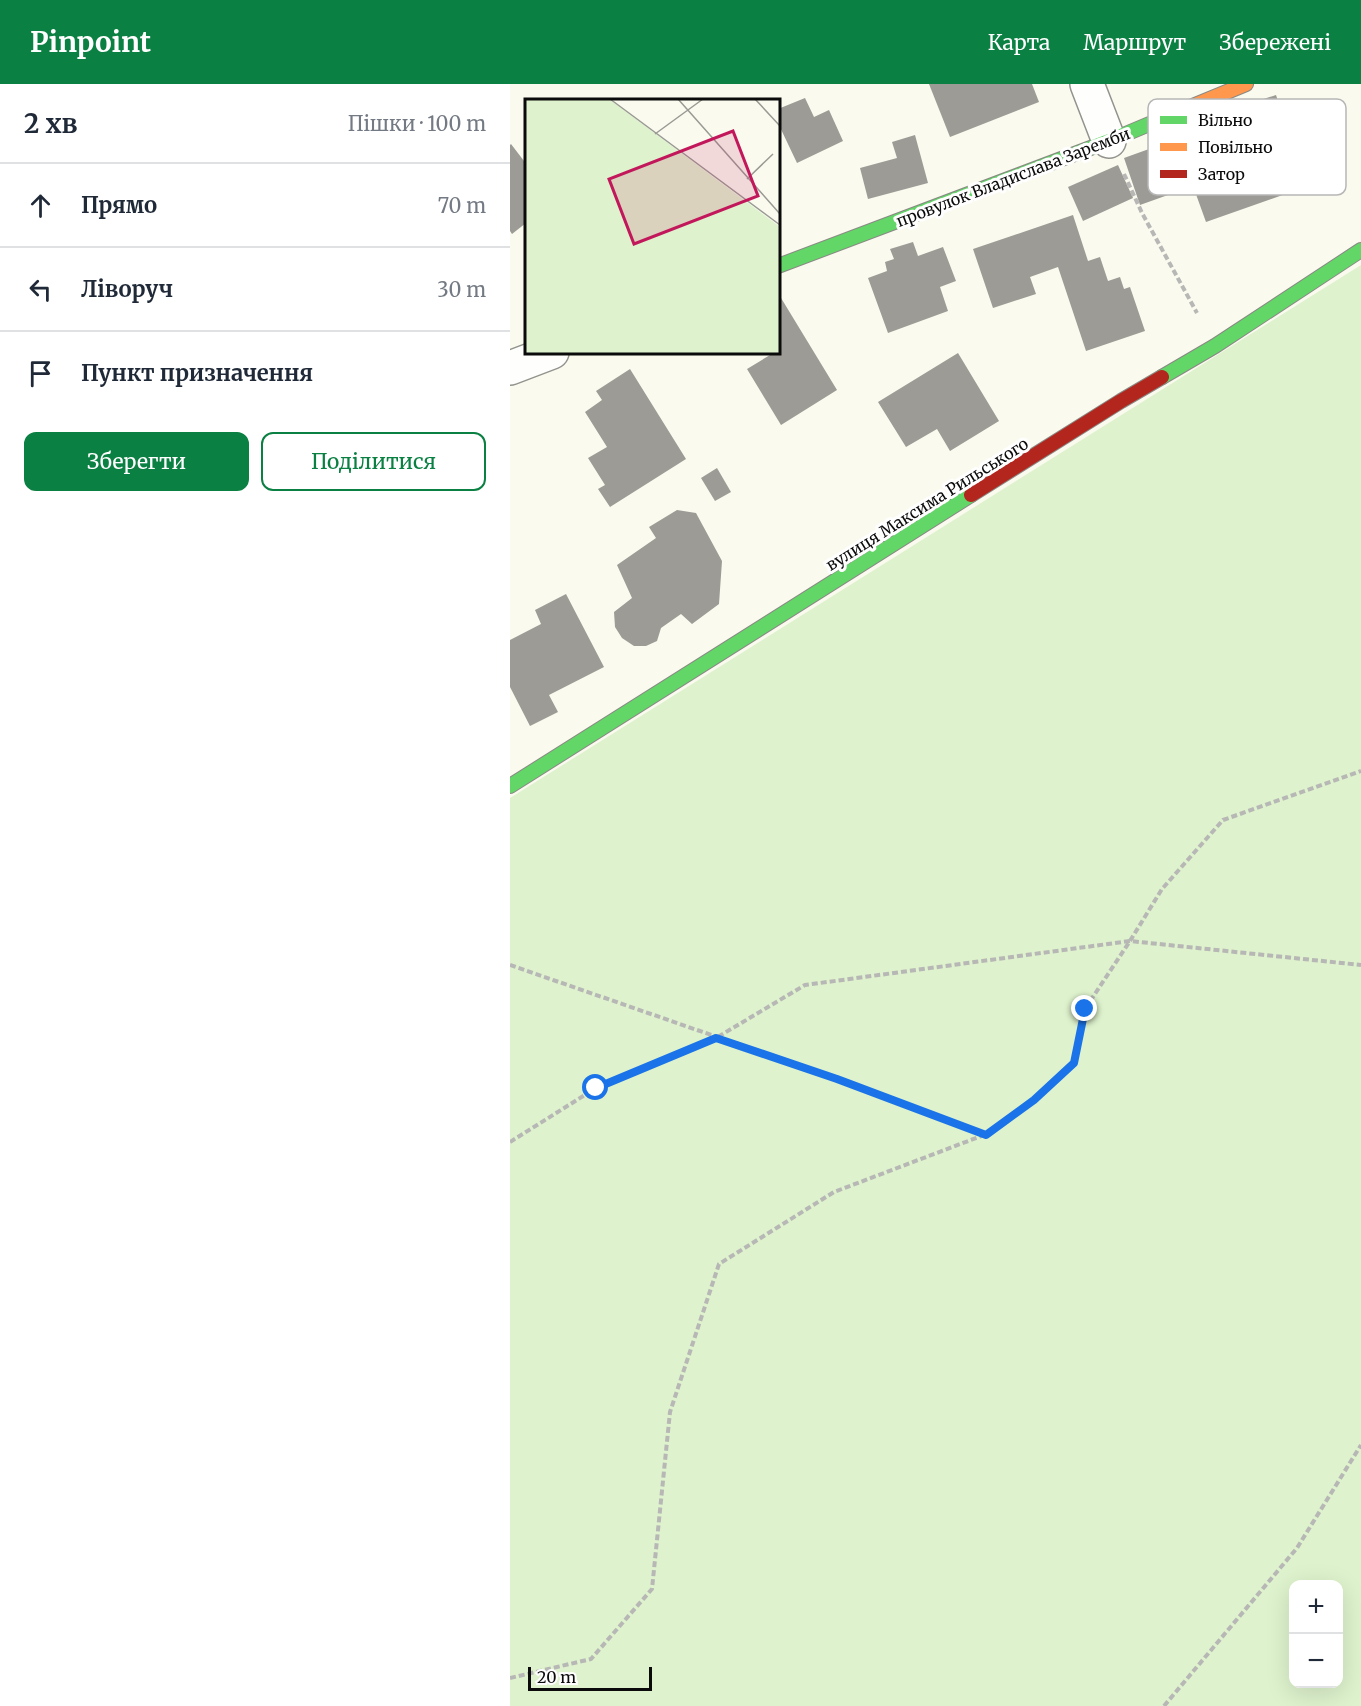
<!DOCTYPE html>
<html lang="uk">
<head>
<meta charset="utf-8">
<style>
  :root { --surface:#fff; --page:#f2f2f3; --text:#1f2937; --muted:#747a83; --line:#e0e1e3; --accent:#0b8043 }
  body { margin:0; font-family:Merriweather,serif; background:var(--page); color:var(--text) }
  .controls { position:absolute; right:18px; bottom:18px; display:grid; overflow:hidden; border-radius:12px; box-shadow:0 6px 24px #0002 }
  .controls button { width:54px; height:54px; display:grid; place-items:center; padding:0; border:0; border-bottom:2px solid var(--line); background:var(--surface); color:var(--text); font:30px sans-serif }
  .scale { position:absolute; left:18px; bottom:15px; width:124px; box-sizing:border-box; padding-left:6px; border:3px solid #0b0b0b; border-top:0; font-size:16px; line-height:21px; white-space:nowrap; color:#0b0b0b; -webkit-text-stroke:4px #fff; paint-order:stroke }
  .stop { position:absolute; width:18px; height:18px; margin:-14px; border:4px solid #1a73e8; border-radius:50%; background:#fff }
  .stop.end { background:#1a73e8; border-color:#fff; box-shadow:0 2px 6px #0008 }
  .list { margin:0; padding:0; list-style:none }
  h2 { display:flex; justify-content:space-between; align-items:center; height:78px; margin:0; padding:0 24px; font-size:26px }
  h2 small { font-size:20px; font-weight:400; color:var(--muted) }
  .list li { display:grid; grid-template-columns:39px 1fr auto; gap:18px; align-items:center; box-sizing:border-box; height:84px; padding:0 24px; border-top:2px solid var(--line) }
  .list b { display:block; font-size:22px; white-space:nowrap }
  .list em { font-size:20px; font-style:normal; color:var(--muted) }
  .actions { display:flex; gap:12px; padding:18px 24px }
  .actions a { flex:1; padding:14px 0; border:2px solid var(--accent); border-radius:12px; text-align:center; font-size:21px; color:var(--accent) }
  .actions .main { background:var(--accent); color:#fff }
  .icon { flex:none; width:33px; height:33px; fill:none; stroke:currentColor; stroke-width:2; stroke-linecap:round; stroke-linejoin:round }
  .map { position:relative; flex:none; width:851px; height:1622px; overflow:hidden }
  header { display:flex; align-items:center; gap:36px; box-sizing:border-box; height:84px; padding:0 30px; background:var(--accent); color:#fff }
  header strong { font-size:28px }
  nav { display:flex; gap:33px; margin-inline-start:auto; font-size:21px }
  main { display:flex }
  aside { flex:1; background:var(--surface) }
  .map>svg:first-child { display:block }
  .green { fill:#def2cd; fill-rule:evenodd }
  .building { fill:#9c9b95 }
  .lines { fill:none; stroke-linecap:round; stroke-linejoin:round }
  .street-casing { stroke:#93938e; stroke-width:36 }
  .fast-casing { stroke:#898984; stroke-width:16 }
  .slow-casing { stroke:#898984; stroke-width:16 }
  .jam-casing { stroke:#898984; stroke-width:16 }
  .path { stroke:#b7b7b5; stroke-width:4; stroke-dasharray:6 3; stroke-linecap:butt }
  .street { stroke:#fefefd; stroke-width:33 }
  .fast { stroke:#63d668; stroke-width:14 }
  .slow { stroke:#ff974d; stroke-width:14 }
  .jam { stroke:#b3261e; stroke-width:14 }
  .route { stroke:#1a73e8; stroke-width:8 }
  .labels { text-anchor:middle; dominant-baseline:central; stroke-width:6; stroke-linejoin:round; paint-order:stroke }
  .street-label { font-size:16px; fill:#0b0b0b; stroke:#fff }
  .inset-road { fill:none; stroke:#9a9a94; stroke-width:1.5 }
  .view { fill:#c2185b; fill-opacity:0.15; stroke:#c2185b; stroke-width:3 }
  .inset-edge { fill:none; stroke:#0b0b0b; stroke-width:3 }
  .key { fill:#fff; stroke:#b6b6b6; stroke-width:1.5 }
  .key-label { font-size:16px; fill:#0b0b0b }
</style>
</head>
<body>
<header>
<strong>Pinpoint</strong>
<nav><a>Карта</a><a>Маршрут</a><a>Збережені</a></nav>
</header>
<main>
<aside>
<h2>2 хв<small>Пішки · 100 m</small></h2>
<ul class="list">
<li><svg class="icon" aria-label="ahead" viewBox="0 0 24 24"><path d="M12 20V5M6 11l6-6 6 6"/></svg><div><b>Прямо</b></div><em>70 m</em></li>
<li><svg class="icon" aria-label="left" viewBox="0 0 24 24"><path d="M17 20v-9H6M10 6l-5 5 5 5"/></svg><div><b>Ліворуч</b></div><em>30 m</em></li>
<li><svg class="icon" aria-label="arrive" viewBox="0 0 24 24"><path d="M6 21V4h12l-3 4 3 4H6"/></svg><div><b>Пункт призначення</b></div></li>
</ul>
<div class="actions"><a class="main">Зберегти</a><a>Поділитися</a></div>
</aside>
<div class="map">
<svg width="851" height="1622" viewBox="0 0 851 1622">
  <rect width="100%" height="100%" fill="#fafaef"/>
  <!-- green -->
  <path class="green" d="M851,181v1441h-851v-908zM784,1500h44v100h-44z"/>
  <!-- building -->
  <g class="building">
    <path d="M419,0h103l7,18 -89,35z"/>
    <path d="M766,11l6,18 10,-3 15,41 20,-8 12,32 -133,47 -13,-36 -53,19 -16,-47 75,-27 9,26 25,-10 -7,-20 33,-11 -5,-14z"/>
    <path d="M295,14l9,19 15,-7 14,31 -46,22 -19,-40v-14z"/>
    <path d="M405,51l13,48 -60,16 -8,-31 37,-10 -5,-16z"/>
    <path d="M1,60l13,17 2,-2v64l-14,11 -2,-3v-86z"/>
    <path d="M608,81l15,33 -50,23 -15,-34z"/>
    <path d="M563,131l15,46 12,-4 8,24 12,-4 4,12 6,-2 15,44 -59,20 -28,-84 -28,10 6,17 -43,14 -20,-59z"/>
    <path d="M403,158l5,14 25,-9 13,34 -16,6 8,24 -60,22 -20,-55 19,-7 -2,-9 9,-3 -4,-10z"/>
    <path d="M268,209l59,97 -56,35 -34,-56 23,-14 -1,-3h9z"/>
    <path d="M448,269l41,68 -49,30 -13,-22 -31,18 -28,-45z"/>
    <path d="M120,285l56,90 -76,48 -12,-18 7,-4 -17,-27 19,-11 -22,-35 17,-12 -6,-9z"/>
    <path d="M207,384l14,24 -16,9 -14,-23z"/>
    <path d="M167,426l19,3 26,48 -3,43 -27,20 -11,-10 -20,14 -4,13 -11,5h-12l-12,-8 -7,-11 -1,-15 18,-14 -15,-33 39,-27 -7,-11z"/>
    <path d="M56,510l38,73 -55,28 9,17 -28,14 -20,-39v-47l31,-16 -6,-14z"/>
  </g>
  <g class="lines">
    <!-- street casing -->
    <g class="street-casing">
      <g id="street">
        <path d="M577,0l22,57"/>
        <path d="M0,284l42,-16"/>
      </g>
    </g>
    <!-- fast casing -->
    <g class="fast-casing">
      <g id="fast">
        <path d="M268,182l331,-125 57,-24"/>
        <path d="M652,293l53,-31 146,-96"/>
        <path d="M0,702l461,-291"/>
      </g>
    </g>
    <!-- slow casing -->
    <g class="slow-casing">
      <path id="slow" d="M656,33l80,-33"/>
    </g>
    <!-- jam casing -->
    <g class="jam-casing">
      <path id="jam" d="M461,411l150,-94 41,-24"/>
    </g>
    <!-- path -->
    <g class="path">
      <path d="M614,90l18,39 55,100"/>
      <path d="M0,881l328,114 147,56 49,-35 40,-37 11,-54 45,-68 32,-52 61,-69 138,-49"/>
      <path d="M0,1058l86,-54 120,-50 89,-53 325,-44 231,24"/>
      <path d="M0,1594l81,-19 61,-70 18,-177 49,-148 115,-72 150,-57"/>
      <path d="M654,1622l133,-158 64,-103"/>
    </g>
    <!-- street -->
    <use href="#street" class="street"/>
    <!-- fast -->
    <use href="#fast" class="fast"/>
    <!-- slow -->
    <use href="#slow" class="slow"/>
    <!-- jam -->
    <use href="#jam" class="jam"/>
  </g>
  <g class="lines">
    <!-- route -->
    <path class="route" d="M86,1004l120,-50 121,41 149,56 48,-35 40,-37 11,-54"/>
  </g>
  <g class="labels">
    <!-- street labels -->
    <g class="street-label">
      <text transform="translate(503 93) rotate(-21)">провулок Владислава Заремби</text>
      <text transform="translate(417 420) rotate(-32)">вулиця Максима Рильського</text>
    </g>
  </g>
  <!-- overview -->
  <g transform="translate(15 15)">
    <rect width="255" height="255" fill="#fafaef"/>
    <path d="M0,0h84l171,128v127h-255z" fill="#def2cd"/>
    <path class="inset-road" d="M85,0l170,126M153,0l102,115M230,0l25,27M130,35l48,-35M222,80l26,-25"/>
    <path class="view" d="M208,32l25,65 -124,48 -25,-65z"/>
    <rect width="255" height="255" class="inset-edge"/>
  </g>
  <!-- legend -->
  <rect x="638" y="15" width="198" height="96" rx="9" class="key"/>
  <rect x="650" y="32" width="27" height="8" fill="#63d668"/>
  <rect x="650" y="59" width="27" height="8" fill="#ff974d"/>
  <rect x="650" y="86" width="27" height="8" fill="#b3261e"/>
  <g class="key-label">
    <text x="688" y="42">Вільно</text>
    <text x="688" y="69">Повільно</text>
    <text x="688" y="96">Затор</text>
  </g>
</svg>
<div class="controls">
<button>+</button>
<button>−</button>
</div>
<div class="scale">20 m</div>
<div class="stop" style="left:86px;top:1004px"></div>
<div class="stop end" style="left:575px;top:925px"></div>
</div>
</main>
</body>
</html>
